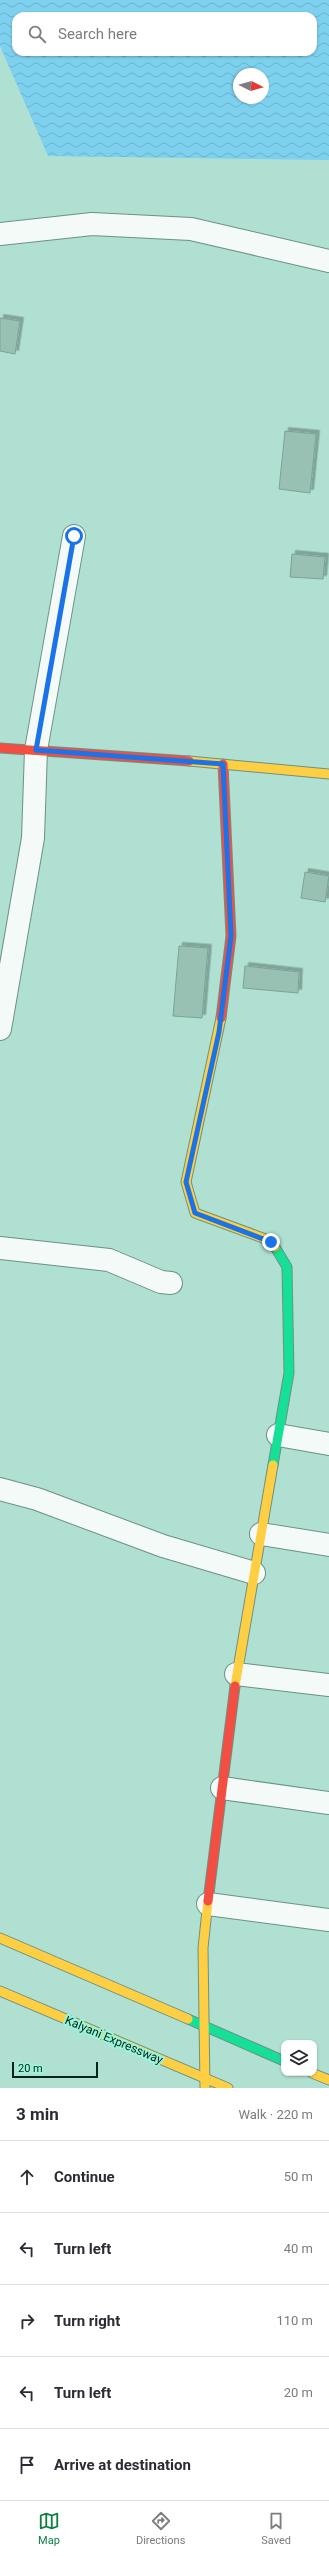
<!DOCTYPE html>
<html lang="en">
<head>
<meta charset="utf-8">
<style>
  :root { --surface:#fff; --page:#f7f7f7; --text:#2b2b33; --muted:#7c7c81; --line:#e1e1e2; --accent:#0b8043 }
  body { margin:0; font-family:Roboto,sans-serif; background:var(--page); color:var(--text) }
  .controls { position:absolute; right:12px; bottom:12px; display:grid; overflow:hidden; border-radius:8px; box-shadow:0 1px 3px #0004 }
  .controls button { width:36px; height:36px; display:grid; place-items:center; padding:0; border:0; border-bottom:1px solid var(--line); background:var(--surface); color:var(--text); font:20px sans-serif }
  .compass { position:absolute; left:233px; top:68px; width:36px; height:36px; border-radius:50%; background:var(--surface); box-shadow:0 1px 3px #0004; rotate:96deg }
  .scale { position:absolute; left:12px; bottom:10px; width:86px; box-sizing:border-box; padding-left:4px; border:2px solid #00261c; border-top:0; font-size:11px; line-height:14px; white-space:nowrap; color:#00261c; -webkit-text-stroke:3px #9af5d9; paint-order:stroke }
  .stop { position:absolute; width:12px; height:12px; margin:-9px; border:3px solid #1a73e8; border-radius:50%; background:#fff }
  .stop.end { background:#1a73e8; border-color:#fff; box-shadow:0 1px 4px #0008 }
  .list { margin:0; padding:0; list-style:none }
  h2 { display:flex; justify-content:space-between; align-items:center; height:52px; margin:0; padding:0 16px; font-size:17px }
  h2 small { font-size:13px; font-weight:400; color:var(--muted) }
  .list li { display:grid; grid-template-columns:26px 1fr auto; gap:12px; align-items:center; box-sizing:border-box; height:72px; padding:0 16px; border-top:1px solid var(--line) }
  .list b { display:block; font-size:15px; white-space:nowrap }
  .list em { font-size:13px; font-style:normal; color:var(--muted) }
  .icon { flex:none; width:22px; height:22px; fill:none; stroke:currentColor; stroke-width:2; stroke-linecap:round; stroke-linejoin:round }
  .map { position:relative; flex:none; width:329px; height:2088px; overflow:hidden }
  .search { position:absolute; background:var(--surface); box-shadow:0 1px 3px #0004; left:12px; right:12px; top:12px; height:44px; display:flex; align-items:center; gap:10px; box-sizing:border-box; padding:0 14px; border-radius:12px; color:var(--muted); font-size:15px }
  .sheet { height:412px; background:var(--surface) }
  nav { display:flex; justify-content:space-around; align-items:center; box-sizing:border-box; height:56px; border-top:1px solid var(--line); background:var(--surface); font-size:11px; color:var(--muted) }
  nav a { display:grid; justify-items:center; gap:2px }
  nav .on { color:var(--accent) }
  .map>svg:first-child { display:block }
  .water { fill:url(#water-waves); fill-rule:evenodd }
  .building { fill:#98c0b3; stroke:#7ba397; filter:url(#shadow) }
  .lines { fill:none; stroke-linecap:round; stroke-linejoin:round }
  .street-casing { stroke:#6c9186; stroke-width:24 }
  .fast-casing { stroke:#6c9186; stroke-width:11 }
  .slow-casing { stroke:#6c9186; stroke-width:11 }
  .jam-casing { stroke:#6c9186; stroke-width:11 }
  .street { stroke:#f3faf8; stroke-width:22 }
  .fast { stroke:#16e098; stroke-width:9 }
  .slow { stroke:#ffcf43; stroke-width:9 }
  .jam { stroke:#f24e42; stroke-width:9 }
  .route { stroke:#1a73e8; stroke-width:5 }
  .labels { text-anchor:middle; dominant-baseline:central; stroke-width:4; stroke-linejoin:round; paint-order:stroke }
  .street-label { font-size:12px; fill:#00261c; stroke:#9af5d9 }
</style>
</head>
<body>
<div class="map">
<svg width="329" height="2088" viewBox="0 0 329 2088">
  <defs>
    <pattern id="water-waves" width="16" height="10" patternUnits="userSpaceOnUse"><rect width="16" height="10" fill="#7dd1ee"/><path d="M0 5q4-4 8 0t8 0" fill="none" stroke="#6ab3cc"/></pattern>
    <filter id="shadow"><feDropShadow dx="3.5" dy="-3.5" stdDeviation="0" flood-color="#0004"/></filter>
  </defs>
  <rect width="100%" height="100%" fill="#afe0d1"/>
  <!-- water -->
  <path class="water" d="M0,0h329v160l-281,-4 -48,-110zM16,16h297v36h-297zM239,74h24v24h-24z"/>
  <!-- building -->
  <g class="building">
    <path d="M0,318l20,3 -5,33 -15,-3z"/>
    <path d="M285,431l31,3 -6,59 -31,-4z"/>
    <path d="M292,554l33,3 -2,22 -33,-2z"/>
    <path d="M305,872l24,4 -4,26 -24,-4z"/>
    <path d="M179,946l29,2 -6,70 -29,-2z"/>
    <path d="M245,966l54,6 -1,21 -55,-5z"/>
  </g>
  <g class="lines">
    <!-- street casing -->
    <g class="street-casing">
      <g id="street">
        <path d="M0,234l92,-10 99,5 138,32"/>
        <path d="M0,1029l33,-191 3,-88 38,-214"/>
        <path d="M0,1248l109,12 52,22 10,1"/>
        <path d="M278,1435l51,9"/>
        <path d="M0,1489l37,10 126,47 91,27"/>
        <path d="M261,1534l68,11"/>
        <path d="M236,1674l93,11"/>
        <path d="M222,1788l107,15"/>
        <path d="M208,1904l121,16"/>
      </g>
    </g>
    <!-- fast casing -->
    <g class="fast-casing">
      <g id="fast">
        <path d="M273,1465l16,-92 -2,-106 -12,-20"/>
        <path d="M188,2019l96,42"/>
      </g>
    </g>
    <!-- slow casing -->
    <g class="slow-casing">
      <g id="slow">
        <path d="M189,761l140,13"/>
        <path d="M221,1018l-35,164 9,31 76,28 4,6"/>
        <path d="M235,1686l38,-221"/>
        <path d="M0,1938l188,81"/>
        <path d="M0,1991l228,97"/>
        <path d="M312,2073l17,7"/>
        <path d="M205,2088l-2,-140 5,-47"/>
      </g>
    </g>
    <!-- jam casing -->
    <g class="jam-casing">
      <g id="jam">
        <path d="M0,748l189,13"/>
        <path d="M221,1018l10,-82 -8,-172"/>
        <path d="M208,1901l27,-215"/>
      </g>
    </g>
    <!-- street -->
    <use href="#street" class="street"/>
    <!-- fast -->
    <use href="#fast" class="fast"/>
    <!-- slow -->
    <use href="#slow" class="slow"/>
    <!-- jam -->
    <use href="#jam" class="jam"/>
  </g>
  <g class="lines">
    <!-- route -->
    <path class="route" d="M74,536l-38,214 187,14 8,172 -12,96 -33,150 9,31 76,29"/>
  </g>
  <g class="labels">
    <!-- street labels -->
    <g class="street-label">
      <text transform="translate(114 2040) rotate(23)">Kalyani Expressway</text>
    </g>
  </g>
</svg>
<div class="controls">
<button><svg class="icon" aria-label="layers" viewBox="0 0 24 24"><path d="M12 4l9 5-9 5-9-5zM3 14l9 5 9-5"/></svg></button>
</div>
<svg class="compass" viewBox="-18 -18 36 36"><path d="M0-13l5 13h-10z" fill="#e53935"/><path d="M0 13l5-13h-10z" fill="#7c7c81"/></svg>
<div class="scale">20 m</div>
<div class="stop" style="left:74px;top:536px"></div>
<div class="stop end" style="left:271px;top:1242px"></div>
<div class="search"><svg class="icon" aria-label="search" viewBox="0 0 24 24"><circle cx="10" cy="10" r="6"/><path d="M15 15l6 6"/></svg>Search here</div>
</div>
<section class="sheet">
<h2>3 min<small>Walk · 220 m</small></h2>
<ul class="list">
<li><svg class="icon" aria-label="ahead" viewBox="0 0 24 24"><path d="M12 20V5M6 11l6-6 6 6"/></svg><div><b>Continue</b></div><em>50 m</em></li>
<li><svg class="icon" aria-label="left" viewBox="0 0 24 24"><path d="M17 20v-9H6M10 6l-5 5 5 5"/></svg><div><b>Turn left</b></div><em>40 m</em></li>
<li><svg class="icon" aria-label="right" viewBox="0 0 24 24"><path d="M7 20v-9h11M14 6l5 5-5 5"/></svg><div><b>Turn right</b></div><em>110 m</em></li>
<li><svg class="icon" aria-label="left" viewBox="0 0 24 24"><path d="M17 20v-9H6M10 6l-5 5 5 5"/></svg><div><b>Turn left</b></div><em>20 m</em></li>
<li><svg class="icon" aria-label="arrive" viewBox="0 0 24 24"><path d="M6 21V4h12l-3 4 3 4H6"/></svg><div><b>Arrive at destination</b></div></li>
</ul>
</section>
<nav>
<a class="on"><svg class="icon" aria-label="map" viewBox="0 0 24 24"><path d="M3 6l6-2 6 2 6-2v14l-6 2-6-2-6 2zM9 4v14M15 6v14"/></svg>Map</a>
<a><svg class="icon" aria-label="directions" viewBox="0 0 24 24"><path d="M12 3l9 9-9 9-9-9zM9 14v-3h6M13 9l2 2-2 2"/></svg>Directions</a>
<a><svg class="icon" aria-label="saved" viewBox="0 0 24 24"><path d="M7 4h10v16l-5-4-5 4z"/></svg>Saved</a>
</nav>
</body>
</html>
